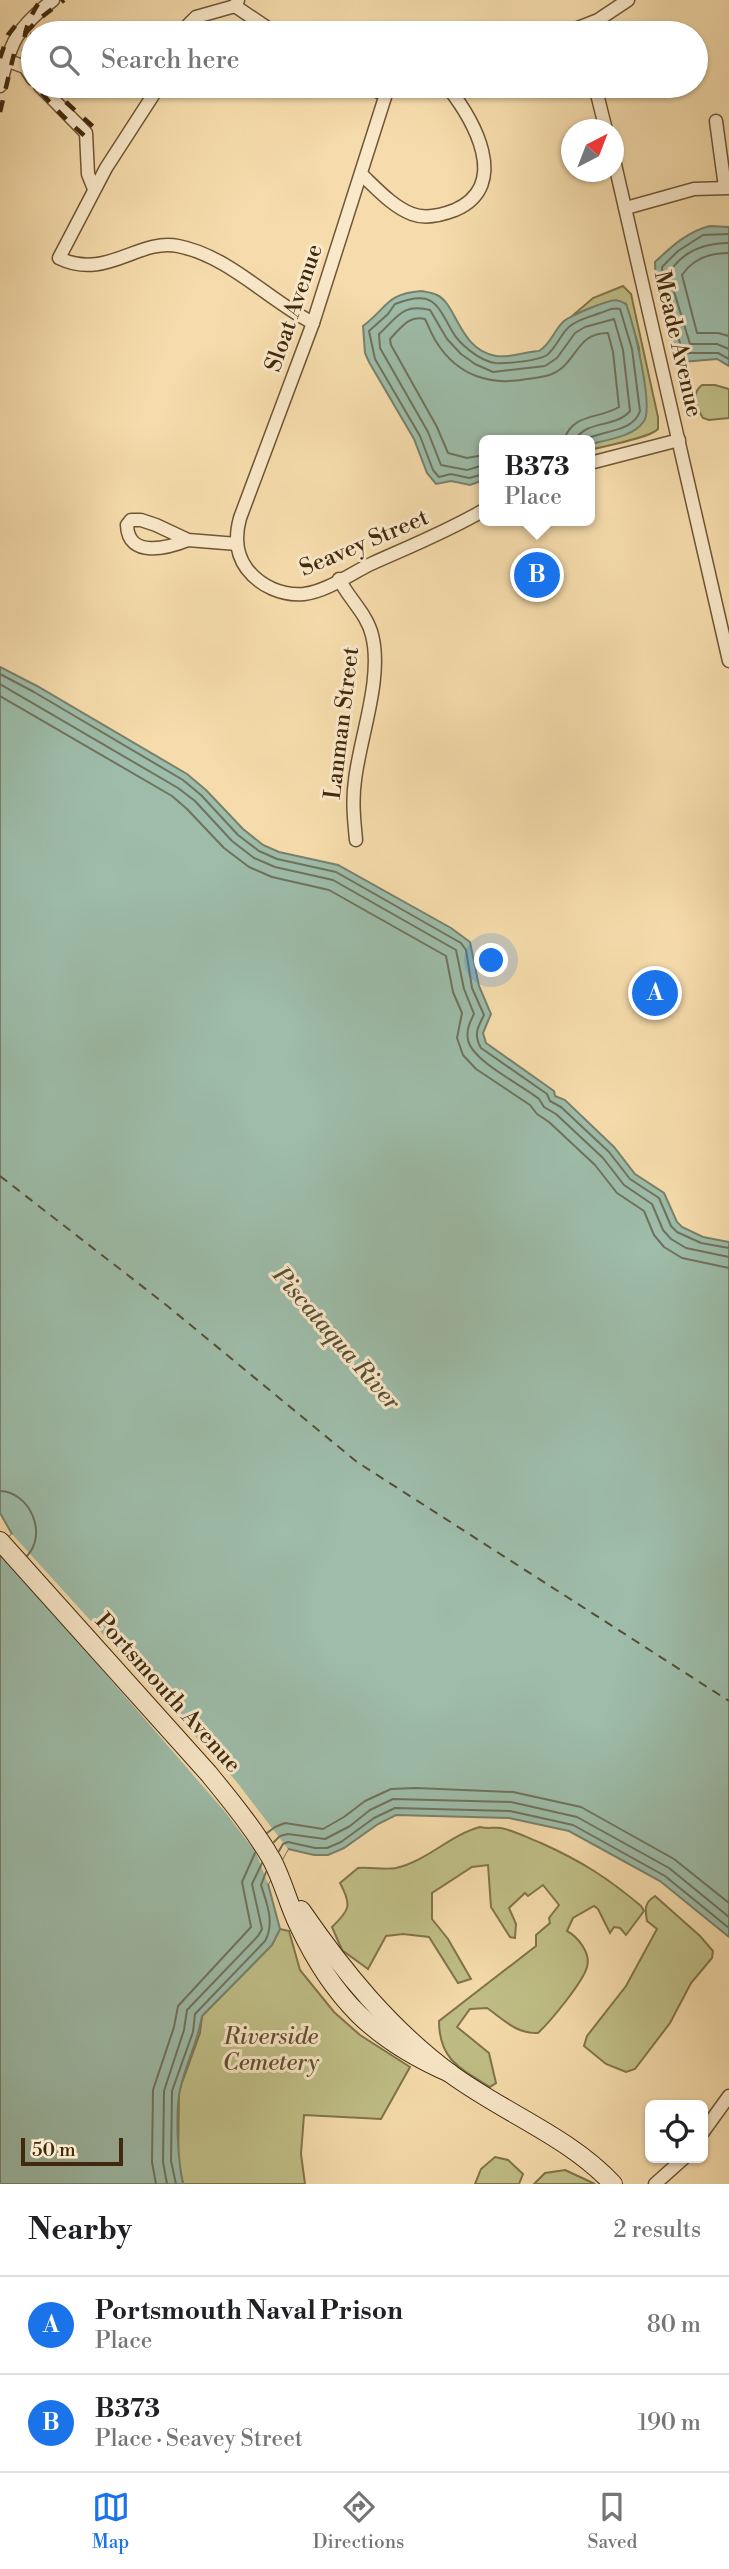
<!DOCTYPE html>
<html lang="en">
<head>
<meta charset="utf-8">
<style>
  :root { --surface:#fff; --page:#f6f6f6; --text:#202124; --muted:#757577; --line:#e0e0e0; --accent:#1a73e8 }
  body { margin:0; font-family:"Libre Bodoni",serif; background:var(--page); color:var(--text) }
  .controls { position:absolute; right:21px; bottom:21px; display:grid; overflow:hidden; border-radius:10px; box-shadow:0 2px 5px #0004 }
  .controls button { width:63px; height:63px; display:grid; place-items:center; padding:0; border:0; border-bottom:2px solid var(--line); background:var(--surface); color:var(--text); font:35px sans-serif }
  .compass { position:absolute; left:561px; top:119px; width:63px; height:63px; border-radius:50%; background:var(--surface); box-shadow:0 2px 5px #0004; rotate:42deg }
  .scale { position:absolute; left:21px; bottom:18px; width:102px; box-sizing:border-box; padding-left:7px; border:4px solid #41290e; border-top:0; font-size:19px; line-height:24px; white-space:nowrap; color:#41290e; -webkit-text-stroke:5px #f9e8c9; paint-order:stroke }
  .you { position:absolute; left:492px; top:961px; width:24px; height:24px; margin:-18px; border:5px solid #fff; border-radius:50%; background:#1a73e8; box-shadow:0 0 0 10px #1a73e833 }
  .badge { display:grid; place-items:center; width:46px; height:46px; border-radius:50%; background:var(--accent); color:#fff; font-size:23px; font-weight:700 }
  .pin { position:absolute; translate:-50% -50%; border:4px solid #fff; box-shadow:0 2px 7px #0006 }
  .popup { position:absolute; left:479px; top:435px; width:116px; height:91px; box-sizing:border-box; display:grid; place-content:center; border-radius:10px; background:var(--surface); filter:drop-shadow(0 2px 5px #0005); font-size:23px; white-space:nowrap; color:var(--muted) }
  .popup b { font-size:26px; color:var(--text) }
  .popup::after { content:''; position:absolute; left:50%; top:100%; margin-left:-14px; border:14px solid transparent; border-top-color:var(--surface) }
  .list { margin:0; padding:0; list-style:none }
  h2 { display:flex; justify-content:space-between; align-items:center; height:91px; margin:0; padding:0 28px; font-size:30px }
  h2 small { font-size:23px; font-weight:400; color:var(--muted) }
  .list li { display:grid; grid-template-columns:46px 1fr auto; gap:21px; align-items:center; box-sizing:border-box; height:98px; padding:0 28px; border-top:2px solid var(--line) }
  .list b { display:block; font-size:26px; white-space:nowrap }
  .list p { margin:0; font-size:23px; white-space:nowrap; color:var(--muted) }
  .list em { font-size:23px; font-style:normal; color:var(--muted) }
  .icon { flex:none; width:38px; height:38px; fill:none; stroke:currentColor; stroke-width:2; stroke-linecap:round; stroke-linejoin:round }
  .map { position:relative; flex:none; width:729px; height:2184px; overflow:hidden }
  .search { position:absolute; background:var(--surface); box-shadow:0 2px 5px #0004; left:21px; right:21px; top:21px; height:77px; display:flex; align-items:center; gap:18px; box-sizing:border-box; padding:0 24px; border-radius:38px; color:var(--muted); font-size:26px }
  .sheet { height:287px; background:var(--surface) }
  nav { display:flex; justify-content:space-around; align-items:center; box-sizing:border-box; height:98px; border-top:2px solid var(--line); background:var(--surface); font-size:19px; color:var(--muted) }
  nav a { display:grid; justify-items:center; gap:4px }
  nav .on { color:var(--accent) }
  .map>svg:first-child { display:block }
  .green { fill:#c0bf87; stroke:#80744a; stroke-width:2 }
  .water { fill:#9dbca9; stroke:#78816b; stroke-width:2 }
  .pier { fill:#f6dcac }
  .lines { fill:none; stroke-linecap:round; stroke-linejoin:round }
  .shore { stroke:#6f725c; stroke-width:2 }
  .ferry { stroke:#584e35; stroke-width:2; stroke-dasharray:9 7; stroke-linecap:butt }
  .street-casing { stroke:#6e5636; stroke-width:15 }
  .secondary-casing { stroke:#41290e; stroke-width:20 }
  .street { stroke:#f9e8c9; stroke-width:12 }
  .secondary { stroke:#f9e8c9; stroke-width:18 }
  .rail { stroke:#41290e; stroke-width:4.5; stroke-dasharray:12 12; stroke-linecap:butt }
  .labels { text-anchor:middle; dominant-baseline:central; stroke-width:6; stroke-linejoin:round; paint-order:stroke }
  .street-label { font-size:23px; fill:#41290e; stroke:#f9e8c9 }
  .park-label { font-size:23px; font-style:italic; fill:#614e2c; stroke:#f9e8c9 }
  .water-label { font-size:24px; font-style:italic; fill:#584e35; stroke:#f9e8c9 }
</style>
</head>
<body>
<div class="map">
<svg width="729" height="2184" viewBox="0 0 729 2184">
  <rect width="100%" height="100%" fill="#f6dcac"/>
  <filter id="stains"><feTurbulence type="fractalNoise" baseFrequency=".00286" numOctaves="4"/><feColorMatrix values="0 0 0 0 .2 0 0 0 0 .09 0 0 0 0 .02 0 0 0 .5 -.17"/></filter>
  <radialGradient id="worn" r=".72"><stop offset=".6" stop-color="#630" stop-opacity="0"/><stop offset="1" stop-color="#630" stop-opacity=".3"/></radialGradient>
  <!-- green -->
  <g class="green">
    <path d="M623,286l8,8 27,123v12c-8,9 -54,17 -68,21v-6l44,-14 6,-65 -1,-17 -13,-44c-13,-7 -41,5 -55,13l22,-19z"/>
    <path d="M702,385h13l14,4v29l-20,2 -6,-2c-7,-11 -13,-24 -1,-33z"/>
    <path d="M480,1827c8,2 13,0 21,1 14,3 27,10 40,15 40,18 67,35 100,63l3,5 -18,24 -6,-7 -6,-1 -4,6 -12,-24 -4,-3 -21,12 -6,13c11,6 24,22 20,36 -4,15 -37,55 -49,66 -22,1 -35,-14 -51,-25l-17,1 -13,18 32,26 7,30 -6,4c-30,-18 -51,-28 -51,-66l97,-75v-11l14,-12 -1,-5 10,-13 -16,-20 -15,11 -3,-3 -16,15 7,16 -1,14 -5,-1 -19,-30 -3,-42 -16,2 -40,26v26l16,20 23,40 -13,4 -29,-46 -26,-3 -17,2 -18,33 -26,-19 -10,-23c18,-17 20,-22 8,-44l18,-15c12,-1 27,2 38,0 31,-7 54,-33 84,-41z"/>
    <path d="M655,1896l45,40 13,15 -1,7 -21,25 -21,40 -35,46 -9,3 -20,-8 -22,-18 3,-10 39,-50 31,-57 -10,-8c-2,-12 -3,-18 8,-25z"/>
    <path d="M280,1929l9,2 11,39 34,42 26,23 50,32 -29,52 -77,-4 -3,39 4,30h-122l-5,-23 1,-70 21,-58 2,-17 70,-71z"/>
    <path d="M495,2157l13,3 15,14 -4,10h-44l6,-15z"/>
    <path d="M565,2170l30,14h-61l11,-11z"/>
  </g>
  <!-- water -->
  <g class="water">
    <path d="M710,226l19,1v139l-12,-7 -35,3 -4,-2 -22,-73 -1,-25c16,-15 33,-31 55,-36z"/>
    <path d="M421,291c5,1 12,2 16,4 20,9 22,55 59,61 14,2 29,-4 43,-5 12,-7 15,-21 25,-30 6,-5 44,-21 52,-21 5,1 6,2 10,4 7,19 28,102 18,117 -10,16 -38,19 -54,23v-4h-106v40l-14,5 -19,-4 -15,3 -9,-11 -13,-34 -45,-77 -4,-9 -2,-27c25,-19 23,-32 58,-35z"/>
    <path d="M0,667l37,19 150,88 19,16 37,39 20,16 16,7 59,13 113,63 19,14 9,44 12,28 -8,19 3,10 68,48 1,5 10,4 49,47 21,27 29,19 13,29 5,5 21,10 26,5v695l-69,-56 -91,-50 -60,-13 -113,-3 -18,9 -34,24 -16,7h-14l-26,-6 -20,35 12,45 -8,16 -70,71c-4,26 -17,49 -22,74 -5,24 -2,71 3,94h-183v-638l12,-12 -12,-21z"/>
  </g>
  <!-- pier -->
  <path class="pier" d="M12,1534l224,247 52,68 -20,35 -12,-31 -30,-40 -226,-261v-6z"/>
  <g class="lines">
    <!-- shore -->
    <g class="shore">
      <path d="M729,234l-26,1 -25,16 -16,16 1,20 20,66h35l11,6"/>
      <path d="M729,243c-24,0 -44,7 -58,27l1,15 18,59h27l12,5"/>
      <path d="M729,253c-19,0 -36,5 -47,22l15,58h21l11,3"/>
      <path d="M484,455l-17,3 -19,-5 -11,-26 -46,-82 -1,-6c11,-11 18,-24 35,-20 4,8 7,17 12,24 21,33 54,43 90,36 13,-2 25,-2 36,-12 16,-15 18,-34 45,-34l5,19 6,55c-19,12 -47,6 -55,33"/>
      <path d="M484,465l-17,5 -26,-5 -13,-33 -48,-84 -1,-14c18,-16 23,-31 51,-24l17,29 14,15 14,10 18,8 52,-6 12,-8 18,-25 10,-6 29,-8 9,31 7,61c-14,17 -44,9 -55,29"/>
      <path d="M484,474l-15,4 -18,-4 -12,3 -6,-7 -13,-34 -45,-77 -6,-28 19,-17 7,-10c37,-14 41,-2 57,27 7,13 28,30 43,32 10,1 43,-2 52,-8 10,-8 14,-22 23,-29 9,-7 20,-9 30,-13 8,-2 11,-6 20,-4l12,40 8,62c-7,22 -39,19 -56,29"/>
      <path d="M0,674l34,18 149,88 18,15 37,40 21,16 18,8 59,13 125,71 5,7 6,38 12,27c-6,12 -11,19 -3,33l66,46 3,7 11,6 48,45 21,27 29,19 12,28 6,6 24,11 28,5"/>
      <path d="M0,684l178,104 17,13 37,40 22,17 21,9 58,13 123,70 8,39 10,25c-4,8 -8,16 -6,26 4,21 54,45 71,59l5,8 12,7 47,44 21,27 28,19 11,26 8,9 15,9 43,9"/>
      <path d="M0,696l172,100 15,13 37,39 25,19 23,10 57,13 117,66 7,36 9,21 -5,25 6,17 13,14 54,36 7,9 12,8 46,43 22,28 27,18 10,24 10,12 18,11 47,10"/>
      <path d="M0,1491c30,1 48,43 27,65"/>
      <path d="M267,1833l8,-6 10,-4 38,6 21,-12 21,-16 26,-12 25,-1 97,4 68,15 93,52 55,44"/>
      <path d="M274,1842l6,-6 8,-2 37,5 25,-13 20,-16 23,-11 118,3 66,15 92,51 60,49"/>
      <path d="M279,1851l4,-7 5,-2 27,6h12l14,-6 33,-24 21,-10 115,3 63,14 92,51 64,52"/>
      <path d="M156,2184l-4,-22 1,-72 21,-63 4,-21 73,-79 -9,-45 13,-29"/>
      <path d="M167,2184l-4,-22 1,-71 20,-61 3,-20 71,-74 4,-7 -10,-45 10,-21"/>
      <path d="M176,2184l-5,-23 1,-70 21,-59 2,-18 70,-73c10,-18 2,-37 -4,-56l5,-13"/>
    </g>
    <!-- ferry -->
    <path class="ferry" d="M0,1176l165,128 192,158 372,239"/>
    <!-- street casing -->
    <g class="street-casing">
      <g id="street">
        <path d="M235,6l40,27"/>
        <path d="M180,33l16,-16 39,-11 3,-6"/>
        <path d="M470,33l40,-2 14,2"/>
        <path d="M565,33l33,-13 30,-20"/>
        <path d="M6,60l19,7 8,12"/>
        <path d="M0,86c11,-45 16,-57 53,-86"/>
        <path d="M40,86l46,47 2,41 6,15"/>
        <path d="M159,86l-53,82 -47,90c47,23 79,-20 119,-12 51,10 90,54 135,77"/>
        <path d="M360,86l26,8"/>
        <path d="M392,86l-6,8 -73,229 -73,195c-5,18 -5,35 7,51 13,17 35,27 57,25 24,-3 47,-21 69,-31 38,-17 75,-32 111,-53"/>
        <path d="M595,86l11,44"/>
        <path d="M716,121l9,66"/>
        <path d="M614,160l115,501"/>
        <path d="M361,174c15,14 32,33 51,40 13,5 30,1 43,-4 57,-25 18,-91 -8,-124"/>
        <path d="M626,208l68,-19 35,-1"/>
        <path d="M590,463l89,-23"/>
        <path d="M188,540c-20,8 -60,19 -61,-15l4,-5h10l15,5 32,15 49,4"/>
        <path d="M339,579c10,20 28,35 33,56 11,43 -12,102 -17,145 -3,21 -1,39 1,60"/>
        <path d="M703,2132l26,-36"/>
        <path d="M655,2184l29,-26"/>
      </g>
    </g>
    <!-- secondary casing -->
    <g class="secondary-casing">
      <g id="secondary">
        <path d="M0,1541l209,233c22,27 45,55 63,86 11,21 16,43 26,64 35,75 76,116 152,149"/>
        <path d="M301,1910c42,61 90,120 150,164 53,39 117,62 162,110"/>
      </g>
    </g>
    <!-- street -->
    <use href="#street" class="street"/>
    <!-- secondary -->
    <use href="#secondary" class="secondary"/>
    <!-- rail -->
    <g class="rail">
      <path d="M38,4c-38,59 8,97 50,135"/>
      <path d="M25,33l14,-14 25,-19"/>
      <path d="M0,58l8,-23 11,-14"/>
      <path d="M33,68l-4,-25 7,-18"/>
      <path d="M48,86l49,44"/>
      <path d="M0,112l14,-58"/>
    </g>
  </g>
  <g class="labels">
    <!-- street labels -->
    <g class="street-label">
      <text transform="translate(294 308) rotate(-71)">Sloat Avenue</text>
      <text transform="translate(678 344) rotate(77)">Meade Avenue</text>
      <text transform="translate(364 543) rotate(-23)">Seavey Street</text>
      <text transform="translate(342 723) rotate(-83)">Lanman Street</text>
      <text transform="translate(168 1693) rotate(48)">Portsmouth Avenue</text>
    </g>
    <!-- park labels -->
    <g class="park-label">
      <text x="271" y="2037">Riverside<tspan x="271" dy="26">Cemetery</tspan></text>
    </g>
    <!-- water labels -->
    <g class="water-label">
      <text transform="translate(336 1339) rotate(49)">Piscataqua River</text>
    </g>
  </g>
  <rect width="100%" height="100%" filter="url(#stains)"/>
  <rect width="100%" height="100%" fill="url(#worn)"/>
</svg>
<div class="controls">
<button><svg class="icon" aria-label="locate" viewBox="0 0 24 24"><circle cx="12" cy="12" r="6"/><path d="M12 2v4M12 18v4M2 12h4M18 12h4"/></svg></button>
</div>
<svg class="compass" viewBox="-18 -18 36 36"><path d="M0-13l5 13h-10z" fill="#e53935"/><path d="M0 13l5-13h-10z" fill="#757577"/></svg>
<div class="scale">50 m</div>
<div class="you"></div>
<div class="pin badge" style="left:655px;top:993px">A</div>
<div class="pin badge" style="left:537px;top:575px">B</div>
<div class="popup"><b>B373</b>Place</div>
<div class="search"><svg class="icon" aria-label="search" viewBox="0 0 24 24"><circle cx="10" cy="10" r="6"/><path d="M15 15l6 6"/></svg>Search here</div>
</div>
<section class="sheet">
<h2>Nearby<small>2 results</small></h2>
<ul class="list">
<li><span class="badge">A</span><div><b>Portsmouth Naval Prison</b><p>Place</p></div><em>80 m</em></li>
<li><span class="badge">B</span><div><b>B373</b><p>Place · Seavey Street</p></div><em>190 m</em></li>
</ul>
</section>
<nav>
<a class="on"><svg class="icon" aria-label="map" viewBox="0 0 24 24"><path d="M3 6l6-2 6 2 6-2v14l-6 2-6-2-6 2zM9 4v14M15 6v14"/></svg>Map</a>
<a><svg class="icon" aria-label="directions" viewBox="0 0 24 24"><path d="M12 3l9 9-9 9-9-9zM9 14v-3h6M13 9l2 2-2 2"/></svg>Directions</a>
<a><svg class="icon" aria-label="saved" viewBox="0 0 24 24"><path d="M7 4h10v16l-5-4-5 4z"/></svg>Saved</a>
</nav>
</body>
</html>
